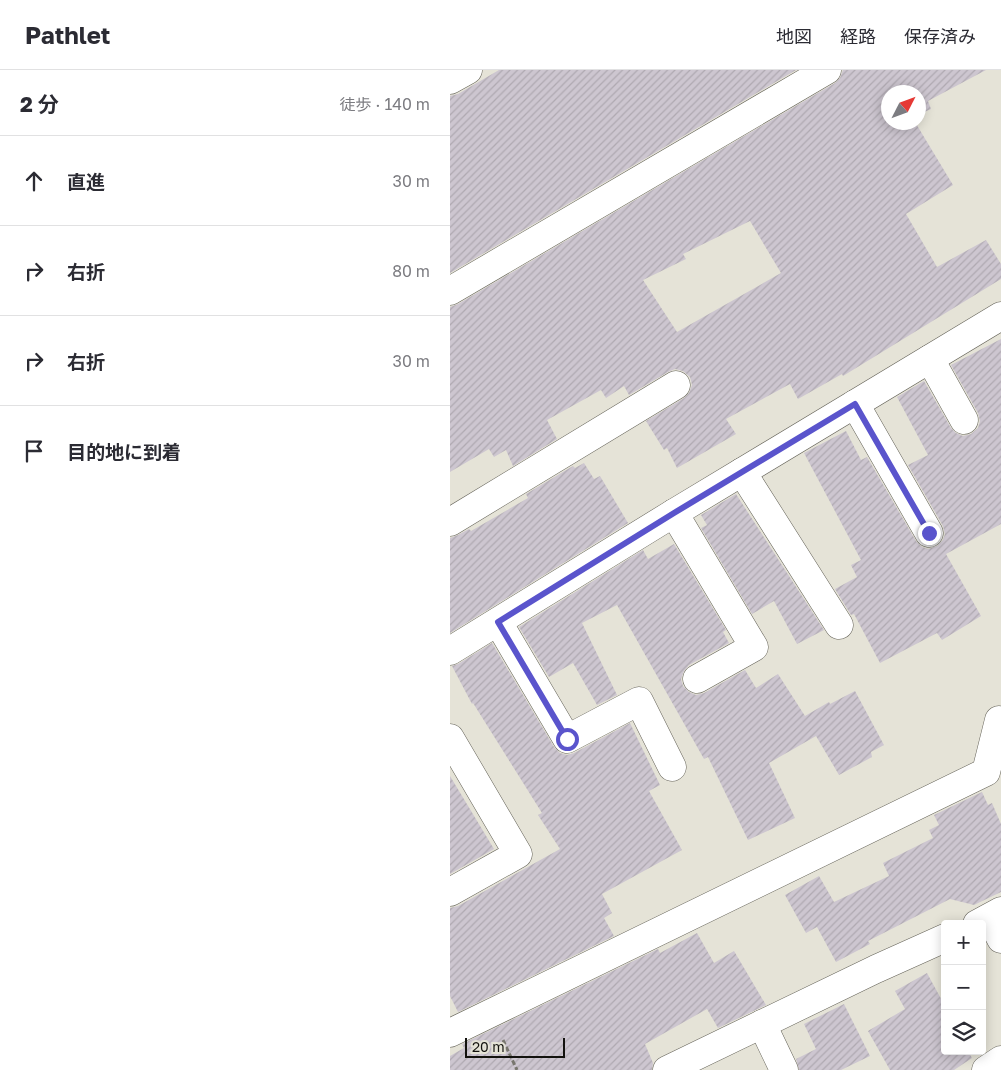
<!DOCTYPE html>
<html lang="ja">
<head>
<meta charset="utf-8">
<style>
  :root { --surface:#fff; --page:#f7f7f7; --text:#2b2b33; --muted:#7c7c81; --line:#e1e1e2 }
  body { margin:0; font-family:"Golos Text","Noto Sans JP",sans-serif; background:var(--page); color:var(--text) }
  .controls { position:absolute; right:15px; bottom:15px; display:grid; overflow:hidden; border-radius:5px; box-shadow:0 2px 12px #0003 }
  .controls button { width:45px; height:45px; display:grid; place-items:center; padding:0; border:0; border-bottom:1px solid var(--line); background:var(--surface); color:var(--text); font:25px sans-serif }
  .compass { position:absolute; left:431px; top:15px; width:45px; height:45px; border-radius:50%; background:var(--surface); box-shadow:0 2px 12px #0003; rotate:48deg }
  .scale { position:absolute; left:15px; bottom:12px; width:100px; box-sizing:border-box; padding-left:5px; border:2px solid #13120e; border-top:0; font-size:14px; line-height:18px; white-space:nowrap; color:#13120e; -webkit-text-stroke:4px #e5e3d7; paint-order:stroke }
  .stop { position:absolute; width:15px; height:15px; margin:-11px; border:4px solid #5a54cc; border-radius:50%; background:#fff }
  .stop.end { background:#5a54cc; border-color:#fff; box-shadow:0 1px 5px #0008 }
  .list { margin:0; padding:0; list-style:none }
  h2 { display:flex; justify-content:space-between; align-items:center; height:65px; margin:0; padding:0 20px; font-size:21px }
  h2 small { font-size:16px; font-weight:400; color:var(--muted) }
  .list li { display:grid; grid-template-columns:32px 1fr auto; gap:15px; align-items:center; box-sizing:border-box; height:90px; padding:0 20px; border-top:1px solid var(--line) }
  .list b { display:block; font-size:19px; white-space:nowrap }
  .list em { font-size:16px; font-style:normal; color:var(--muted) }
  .icon { flex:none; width:28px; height:28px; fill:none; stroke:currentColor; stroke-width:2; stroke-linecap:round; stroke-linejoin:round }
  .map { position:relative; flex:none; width:551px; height:1000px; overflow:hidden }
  header { display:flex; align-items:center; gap:30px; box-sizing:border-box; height:70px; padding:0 25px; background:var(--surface); border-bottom:1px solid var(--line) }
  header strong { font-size:24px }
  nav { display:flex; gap:28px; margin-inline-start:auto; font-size:18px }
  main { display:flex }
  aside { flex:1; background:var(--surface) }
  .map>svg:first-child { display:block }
  .building { fill:url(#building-hatch); fill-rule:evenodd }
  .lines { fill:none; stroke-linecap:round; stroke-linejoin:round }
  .minor-casing { stroke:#646258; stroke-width:29 }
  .path { stroke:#78766e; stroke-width:3; stroke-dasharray:5 2.5; stroke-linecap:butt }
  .minor { stroke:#fff; stroke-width:28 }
  .route { stroke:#5a54cc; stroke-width:6 }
</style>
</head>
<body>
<header>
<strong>Pathlet</strong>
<nav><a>地図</a><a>経路</a><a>保存済み</a></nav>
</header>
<main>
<aside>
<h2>2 分<small>徒歩 · 140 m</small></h2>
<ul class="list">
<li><svg class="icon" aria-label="ahead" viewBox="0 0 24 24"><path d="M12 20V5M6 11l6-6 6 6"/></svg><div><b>直進</b></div><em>30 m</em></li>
<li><svg class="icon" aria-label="right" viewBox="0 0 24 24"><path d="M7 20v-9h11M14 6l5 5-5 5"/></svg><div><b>右折</b></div><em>80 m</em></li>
<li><svg class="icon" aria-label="right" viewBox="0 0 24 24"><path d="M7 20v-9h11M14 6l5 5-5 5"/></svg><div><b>右折</b></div><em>30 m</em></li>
<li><svg class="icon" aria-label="arrive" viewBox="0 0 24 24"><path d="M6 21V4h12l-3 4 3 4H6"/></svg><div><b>目的地に到着</b></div></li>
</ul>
</aside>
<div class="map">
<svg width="551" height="1000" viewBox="0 0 551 1000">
  <defs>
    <pattern id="building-hatch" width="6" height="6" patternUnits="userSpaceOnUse" patternTransform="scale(1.25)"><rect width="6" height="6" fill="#cdc6d0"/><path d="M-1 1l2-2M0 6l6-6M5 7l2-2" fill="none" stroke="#afa9b1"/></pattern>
  </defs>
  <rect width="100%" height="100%" fill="#e5e3d7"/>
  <!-- building -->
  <g class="building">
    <path d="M49,0h297l-346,203v-177l8,-2z"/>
    <path d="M393,0h143l-58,31 3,8 -13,6v-23h-30v30h27l38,63 -47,29 31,53 49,-27 15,24v15l-158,97 -1,-2 -44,25 -8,-15 -64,35 10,15 -59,34 -10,-20 -3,2 -18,-29 38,-23 5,-5 3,-8 -2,-8 -7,-6 -8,-2 -7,3 -39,23 -5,-9 -18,12 -5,-8 -54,30 10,19 -44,27 -7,-16 -12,7 -5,-8 -39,23v-165l8,-3 377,-221 5,-5zM300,151l31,52 -104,59 -34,-52 43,-21 -3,-5z"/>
    <path d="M551,269v185l-55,30 35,62 -39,24 -5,-7 -57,30 -26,-49 -3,1 -16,-26 22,-12 -6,-12 10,-5 -57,-107 42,-22 15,29 6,-3 49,84 6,6 6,2 9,-3 6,-6 2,-6 -2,-8 -35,-61 20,-10 -31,-58 27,-16 27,47 5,5 7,3 8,-2 7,-6 2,-7 -2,-8 -27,-48z"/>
    <path d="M134,393l10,16 6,-3 28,47 -178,110v-95l8,-3 11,-6 2,2 57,-33 -2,-4 47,-28 2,2z"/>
    <path d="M286,424l88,136 -27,14 -23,-43 -22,13 -51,-86 6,-3 -6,-10z"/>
    <path d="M224,474l52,86 -3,2 6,11 -40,22 -5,6 -3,8 2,7 6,6 7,3 8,-2 41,-23 11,18 22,-14 27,42 24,-14 1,2 25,-13 29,54 -13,7 1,5 -33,18 -23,-39 -47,27 26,55 -47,22 -40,-83 -4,2 -87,-154 -35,18 35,72 -20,10 -24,-42 -24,14 -30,-50 124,-77 5,9z"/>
    <path d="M42,573l62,104 6,6 7,2 7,-2 56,-30 30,62 -11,6 33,59 -80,44 10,19 -8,5 10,18 -156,76 -8,-16v-88l8,-2 102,-57 -22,-34 4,-2 -69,-110 -1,1 -20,-38 6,-2z"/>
    <path d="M0,706l44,73 -44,25z"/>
    <path d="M532,722l6,13 4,-2 9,21v68l-27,13 -24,-6 -82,42 2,3 -34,18 -19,-35 -11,6 -21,-38 34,-19 15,26 55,-26 -6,-13 50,-25 -4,-8 10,-5 -5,-10z"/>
    <path d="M247,863l17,30 20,-12 32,54 -48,23 -11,-19 -62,35 8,19 -1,7h-202v-14l14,-8 -2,-4 196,-95 2,4z"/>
    <path d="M477,903l18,33v45h23l4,7 -18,12h-64l-22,-39 37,-22 -10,-18z"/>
    <path d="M394,934l26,52 -29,14h-42l-3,-11 20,-10 -12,-25z"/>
  </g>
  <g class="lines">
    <!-- minor casing -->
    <g class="minor-casing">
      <g id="minor">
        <path d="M0,10l18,-10"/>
        <path d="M0,221l377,-221"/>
        <path d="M480,289l34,61"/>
        <path d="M405,334l74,129"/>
        <path d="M292,402l97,153"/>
        <path d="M224,443l80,134 -57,32"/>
        <path d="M0,452l226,-137"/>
        <path d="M48,552l69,117 72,-38 33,66"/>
        <path d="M0,581l224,-138 327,-197"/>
        <path d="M0,668l68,116 -68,38"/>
        <path d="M540,848l11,21"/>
        <path d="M527,854l24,-13"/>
        <path d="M312,954l22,46"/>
        <path d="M0,963l536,-261 13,-52"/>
        <path d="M217,1000l209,-101 69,-31"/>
        <path d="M536,1000l15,-10"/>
      </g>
    </g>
    <!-- path -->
    <path class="path" d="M53,970l14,30"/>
    <!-- minor -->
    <use href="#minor" class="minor"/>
  </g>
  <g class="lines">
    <!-- route -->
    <path class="route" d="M117,669l-69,-117 176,-109 181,-109 74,129"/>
  </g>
</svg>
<div class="controls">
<button>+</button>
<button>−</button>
<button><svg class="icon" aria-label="layers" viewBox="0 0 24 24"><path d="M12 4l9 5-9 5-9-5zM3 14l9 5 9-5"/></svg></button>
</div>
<svg class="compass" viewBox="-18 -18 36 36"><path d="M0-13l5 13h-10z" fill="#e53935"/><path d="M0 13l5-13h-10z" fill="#7c7c81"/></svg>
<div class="scale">20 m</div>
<div class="stop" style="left:117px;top:669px"></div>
<div class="stop end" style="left:479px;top:463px"></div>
</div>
</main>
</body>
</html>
